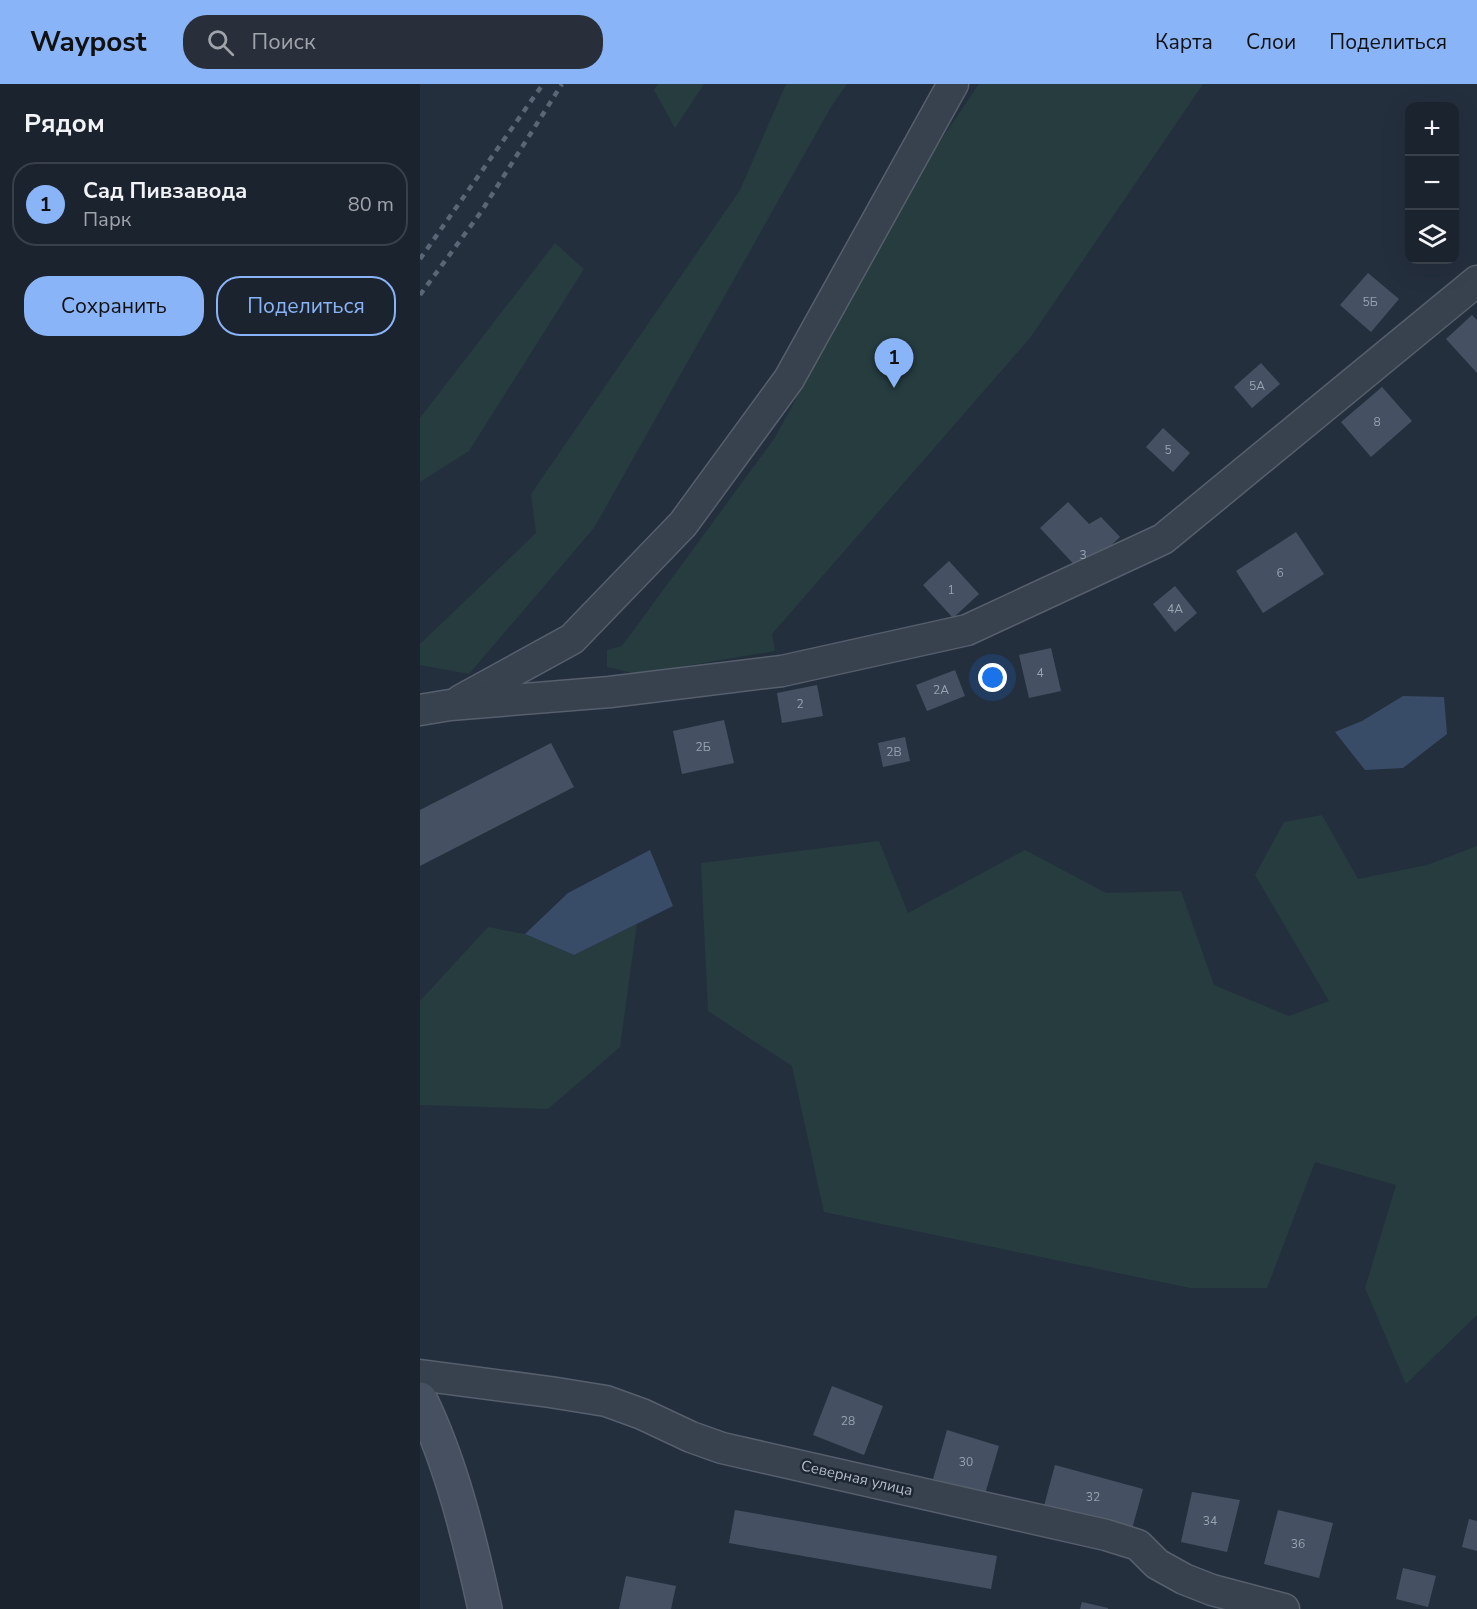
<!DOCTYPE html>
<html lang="ru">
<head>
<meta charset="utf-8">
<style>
  :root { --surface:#1b232e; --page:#282f3a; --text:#f1f3f6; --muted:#a0a4aa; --line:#39404a; --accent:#8ab4f8 }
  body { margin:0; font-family:"Nunito Sans",sans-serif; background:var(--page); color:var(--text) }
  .controls { position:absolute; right:18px; top:18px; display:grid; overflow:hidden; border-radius:12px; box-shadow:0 6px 24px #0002 }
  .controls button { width:54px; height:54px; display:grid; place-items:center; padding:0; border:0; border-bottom:2px solid var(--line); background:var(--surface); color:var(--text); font:30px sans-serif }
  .you { position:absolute; left:573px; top:594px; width:21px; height:21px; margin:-15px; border:4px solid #fff; border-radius:50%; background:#1a73e8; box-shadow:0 0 0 9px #1a73e833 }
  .badge { display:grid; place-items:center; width:39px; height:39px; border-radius:50%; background:var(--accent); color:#111; font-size:20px; font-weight:700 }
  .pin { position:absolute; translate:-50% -50px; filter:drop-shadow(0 2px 3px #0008) }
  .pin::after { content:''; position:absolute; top:32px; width:21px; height:18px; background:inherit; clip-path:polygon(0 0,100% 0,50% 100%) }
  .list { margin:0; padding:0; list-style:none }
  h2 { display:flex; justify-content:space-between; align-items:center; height:78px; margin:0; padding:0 24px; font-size:26px }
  h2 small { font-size:20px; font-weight:400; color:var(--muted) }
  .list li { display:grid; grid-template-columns:39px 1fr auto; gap:18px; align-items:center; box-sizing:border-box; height:84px; margin:0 12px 12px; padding:0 12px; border:2px solid var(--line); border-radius:24px }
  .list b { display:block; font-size:22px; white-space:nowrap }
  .list p { margin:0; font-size:20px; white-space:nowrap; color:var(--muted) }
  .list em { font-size:20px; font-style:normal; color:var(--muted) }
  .actions { display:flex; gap:12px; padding:18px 24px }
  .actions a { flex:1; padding:14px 0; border:2px solid var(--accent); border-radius:24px; text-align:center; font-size:21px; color:var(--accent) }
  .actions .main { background:var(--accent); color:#111 }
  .icon { flex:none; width:33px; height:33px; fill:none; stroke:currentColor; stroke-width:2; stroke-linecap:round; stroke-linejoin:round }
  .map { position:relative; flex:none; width:1057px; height:1525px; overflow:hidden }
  header { display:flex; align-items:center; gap:36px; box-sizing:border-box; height:84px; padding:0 30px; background:var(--accent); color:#111 }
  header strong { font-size:28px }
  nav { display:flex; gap:33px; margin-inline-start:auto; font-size:21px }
  .search { width:420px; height:54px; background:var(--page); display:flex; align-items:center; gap:15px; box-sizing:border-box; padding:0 21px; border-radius:24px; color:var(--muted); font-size:22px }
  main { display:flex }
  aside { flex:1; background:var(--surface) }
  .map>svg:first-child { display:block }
  .green { fill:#263c3f }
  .water { fill:#394c67 }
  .building { fill:#455162 }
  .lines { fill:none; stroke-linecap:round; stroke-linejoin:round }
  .street-casing { stroke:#565f6c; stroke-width:33 }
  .secondary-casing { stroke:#565f6c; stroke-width:36 }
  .street { stroke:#38414e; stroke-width:30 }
  .secondary { stroke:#465061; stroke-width:33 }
  .rail { stroke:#5a6575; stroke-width:4.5; stroke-dasharray:6 6; stroke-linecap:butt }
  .labels { text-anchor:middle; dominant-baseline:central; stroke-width:5; stroke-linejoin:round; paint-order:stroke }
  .number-label { font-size:12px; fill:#98a1af }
  .street-label { font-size:15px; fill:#b4bcc9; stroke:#1d2633 }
</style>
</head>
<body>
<header>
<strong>Waypost</strong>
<div class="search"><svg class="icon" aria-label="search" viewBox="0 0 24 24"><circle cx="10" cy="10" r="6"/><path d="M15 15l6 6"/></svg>Поиск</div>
<nav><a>Карта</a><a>Слои</a><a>Поделиться</a></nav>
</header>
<main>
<aside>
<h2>Рядом<small></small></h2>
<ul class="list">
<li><span class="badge">1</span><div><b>Сад Пивзавода</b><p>Парк</p></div><em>80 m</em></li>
</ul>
<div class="actions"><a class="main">Сохранить</a><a>Поделиться</a></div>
</aside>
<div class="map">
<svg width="1057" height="1525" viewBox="0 0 1057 1525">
  <rect width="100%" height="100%" fill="#242f3e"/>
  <!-- green -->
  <g class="green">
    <path d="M238,0h46l-29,44 -21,-38z"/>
    <path d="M366,0h61l-16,23 -237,421 -125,146 -49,-9v-21l116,-111 -5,-39 209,-304z"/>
    <path d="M559,0h224l-173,254 -258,296 3,17 -138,23 -30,-7v-17l15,-4 152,-207 154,-280z"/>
    <path d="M135,159l29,26 -115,182 -49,31v-64z"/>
    <path d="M902,731l36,64 69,-14 50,-19v469l-71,69 -41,-96 31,-103 -81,-23 -48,126h-77l-366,-76 -32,-146 -84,-55 -7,-148 178,-22 29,72 117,-63 81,43 75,-2 33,94 75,31 40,-15 -74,-126 29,-53z"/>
    <path d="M217,840l-17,123 -72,62 -128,-4v-104l68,-74 37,7 49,21z"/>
  </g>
  <!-- water -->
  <g class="water">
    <path d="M983,612l41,1 3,37 -44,34 -38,2 -30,-38 27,-11z"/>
    <path d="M230,766l23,56 -99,49 -49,-21 43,-41z"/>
  </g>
  <!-- building -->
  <g class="building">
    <path d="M948,189l31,26 -28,33 -31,-27z"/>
    <path d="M1052,231l5,5v53l-31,-34z"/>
    <path d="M841,279l19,21 -28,24 -18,-21z"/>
    <path d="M962,303l30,34 -41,36 -30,-35z"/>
    <path d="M743,344l27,25 -17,19 -27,-25z"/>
    <path d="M648,418l21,22 12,-7 19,20 -38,36 -42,-45z"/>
    <path d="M876,448l28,42 -61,39 -27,-42z"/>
    <path d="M529,477l30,33 -26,24 -30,-33z"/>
    <path d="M755,502l22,27 -22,19 -22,-28z"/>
    <path d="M631,564l10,43 -32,7 -10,-43z"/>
    <path d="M535,586l10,26 -38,15 -11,-26z"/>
    <path d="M397,601l6,31 -41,7 -5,-30z"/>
    <path d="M304,636l10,43 -52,11 -9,-43z"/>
    <path d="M485,653l5,24 -27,6 -5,-24z"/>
    <path d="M131,659l23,44 -154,79v-56z"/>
    <path d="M412,1302l51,20 -19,49 -51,-20z"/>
    <path d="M527,1346l52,16 -14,48 -52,-15z"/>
    <path d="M635,1381l88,24 -11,40 -88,-23z"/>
    <path d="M772,1408l48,8 -13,52 -46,-10z"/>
    <path d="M315,1426l262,46 -6,33 -262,-46z"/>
    <path d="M858,1426l55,13 -14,55 -55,-14z"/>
    <path d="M1049,1435l8,2v30l-15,-4z"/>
    <path d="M983,1484l33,8 -8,31 -32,-8z"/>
    <path d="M206,1492l50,10 -5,23h-52z"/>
    <path d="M662,1518l26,6v1h-28z"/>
  </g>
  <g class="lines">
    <!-- street casing -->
    <g class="street-casing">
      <g id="street">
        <path d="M41,616l111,-61 111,-115 106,-145 164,-295"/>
        <path d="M0,626l30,-5 160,-13 172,-21 185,-41 196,-91 314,-258"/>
        <path d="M0,1291l130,17 56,9 36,13 49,23 31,11 384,87 32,10 19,19 27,15 28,11 72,19"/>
      </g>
    </g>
    <!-- secondary casing -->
    <g class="secondary-casing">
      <path id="secondary" d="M0,1315c31,63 50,141 65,210"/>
    </g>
    <!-- street -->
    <use href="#street" class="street"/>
    <!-- secondary -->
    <use href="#secondary" class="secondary"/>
    <!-- rail -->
    <g class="rail">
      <path d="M0,175l123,-175"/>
      <path d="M0,211l61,-83 81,-128"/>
    </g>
  </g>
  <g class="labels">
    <!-- number labels -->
    <g class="number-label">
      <text x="950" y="218">5Б</text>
      <text x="837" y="302">5А</text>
      <text x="957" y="338">8</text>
      <text x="748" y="366">5</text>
      <text x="663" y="471">3</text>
      <text x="860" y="489">6</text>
      <text x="531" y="506">1</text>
      <text x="755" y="525">4А</text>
      <text x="620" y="589">4</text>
      <text x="521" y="606">2А</text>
      <text x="380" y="620">2</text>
      <text x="283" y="663">2Б</text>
      <text x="474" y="668">2В</text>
      <text x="428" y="1337">28</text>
      <text x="546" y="1378">30</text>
      <text x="673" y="1413">32</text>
      <text x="790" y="1437">34</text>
      <text x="878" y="1460">36</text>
    </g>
    <!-- street labels -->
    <g class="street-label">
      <text transform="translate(437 1394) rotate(13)">Северная улица</text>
    </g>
  </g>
</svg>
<div class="controls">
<button>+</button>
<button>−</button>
<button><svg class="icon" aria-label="layers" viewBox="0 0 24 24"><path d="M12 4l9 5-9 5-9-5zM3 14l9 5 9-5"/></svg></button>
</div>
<div class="you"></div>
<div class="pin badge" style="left:474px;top:304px">1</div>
</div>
</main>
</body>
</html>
